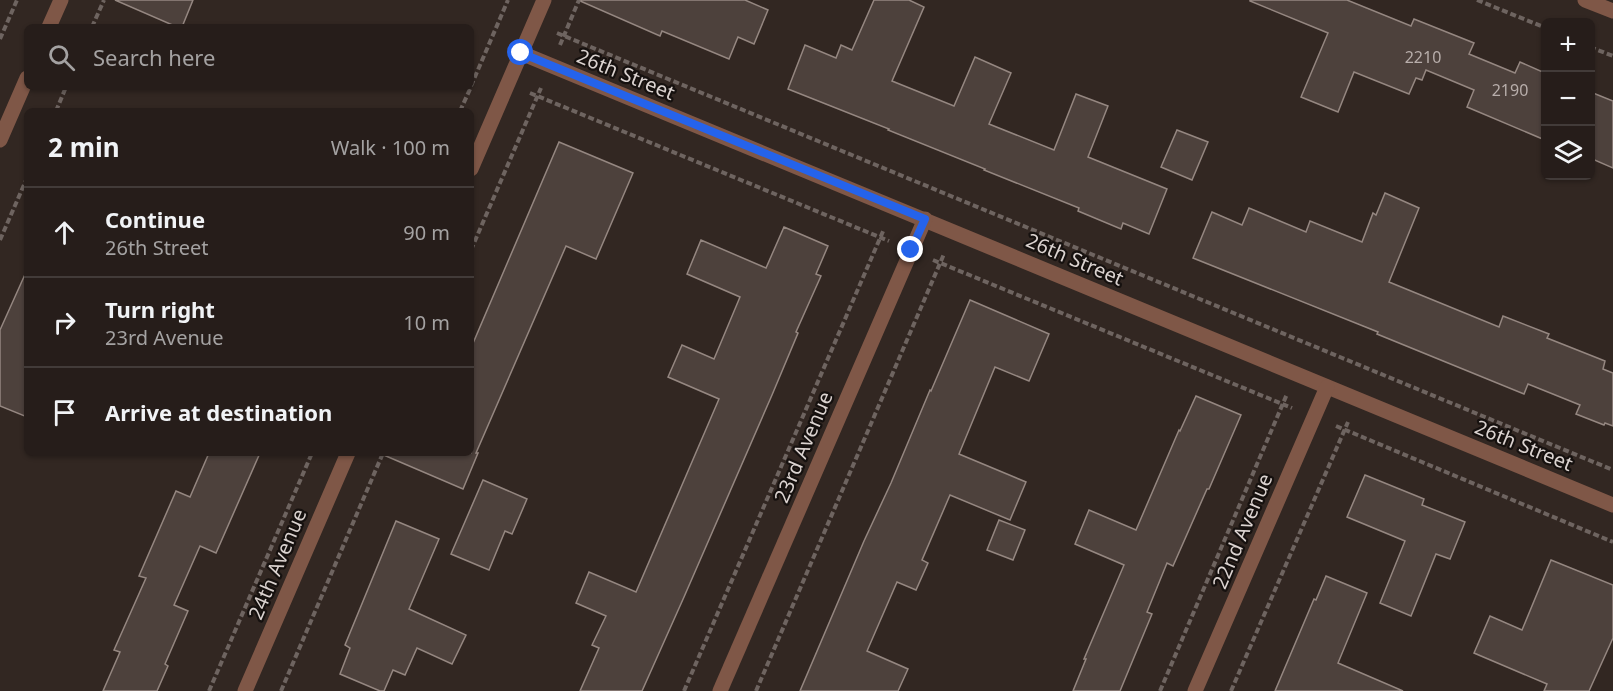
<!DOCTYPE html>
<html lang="en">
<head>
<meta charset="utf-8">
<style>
  :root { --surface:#261d1a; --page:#2e2623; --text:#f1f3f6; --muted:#a4a2a2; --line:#423b39 }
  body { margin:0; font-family:"Noto Sans",sans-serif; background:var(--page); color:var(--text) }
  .controls { position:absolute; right:18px; top:18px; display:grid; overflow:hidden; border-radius:9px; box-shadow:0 2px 4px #0004 }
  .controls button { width:54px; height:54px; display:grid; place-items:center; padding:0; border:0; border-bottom:2px solid var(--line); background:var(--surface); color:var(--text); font:30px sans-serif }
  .stop { position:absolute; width:18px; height:18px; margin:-14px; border:4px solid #2563eb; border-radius:50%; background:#fff }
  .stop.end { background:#2563eb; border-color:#fff; box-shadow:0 2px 6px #0008 }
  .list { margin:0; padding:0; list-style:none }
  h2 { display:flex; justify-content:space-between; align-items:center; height:78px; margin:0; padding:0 24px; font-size:26px }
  h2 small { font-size:20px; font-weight:400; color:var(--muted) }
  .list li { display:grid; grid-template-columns:39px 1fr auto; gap:18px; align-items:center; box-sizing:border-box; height:90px; padding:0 24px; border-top:2px solid var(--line) }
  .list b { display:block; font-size:22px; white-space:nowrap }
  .list p { margin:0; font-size:20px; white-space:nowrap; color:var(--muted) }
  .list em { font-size:20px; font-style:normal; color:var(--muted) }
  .icon { flex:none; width:33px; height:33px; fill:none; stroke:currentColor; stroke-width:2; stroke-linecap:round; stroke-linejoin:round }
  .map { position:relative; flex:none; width:1613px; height:691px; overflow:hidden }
  .search { position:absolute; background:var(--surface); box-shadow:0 2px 4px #0004; left:24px; top:24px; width:450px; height:66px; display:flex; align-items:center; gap:15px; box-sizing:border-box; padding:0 21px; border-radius:9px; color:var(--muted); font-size:22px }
  .panel { position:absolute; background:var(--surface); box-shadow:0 2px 4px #0004; left:24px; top:108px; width:450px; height:348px; border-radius:9px }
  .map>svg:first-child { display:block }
  .building { fill:#4d413c; stroke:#958781; stroke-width:1.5 }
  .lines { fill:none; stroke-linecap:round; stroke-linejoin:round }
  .path { stroke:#6e6460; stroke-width:4; stroke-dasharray:6 3; stroke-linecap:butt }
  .street { stroke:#7f5747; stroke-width:15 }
  .route { stroke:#2563eb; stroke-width:8 }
  .labels { text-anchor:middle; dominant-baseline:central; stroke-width:4.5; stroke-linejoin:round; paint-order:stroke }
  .number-label { font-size:16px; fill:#b8aeab }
  .street-label { font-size:20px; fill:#dbd3d0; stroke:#16110f }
</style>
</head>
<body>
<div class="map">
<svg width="1613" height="691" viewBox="0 0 1613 691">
  <rect width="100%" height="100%" fill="#322722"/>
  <!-- building -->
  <g class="building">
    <path d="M115,0h78l-11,27h-5z"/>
    <path d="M578,0h167l23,10 -14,34 -16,-7 -9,22 -67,-28 -2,5z"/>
    <path d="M874,0h35l15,7 -32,74 62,25 21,-49 36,16 -22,51 65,26 22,-56 32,12 -20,51 79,32 -18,45 -26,-11 -2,6 -43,-18 1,-3 -95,-38 1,-1 -97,-39 1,-1 -101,-40 17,-44 31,13 5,-13 11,5z"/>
    <path d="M1250,0h97l64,26 3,-7 60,24 -5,11 46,19 5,-11 25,11v67l-78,-33 7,-17 -48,-20 -4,10 -6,-2 -7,16 -55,-22 -16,40 -37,-15 27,-64 -78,-32z"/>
    <path d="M1593,93l20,8v67l-23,-10v-60z"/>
    <path d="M1177,130l31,12 -16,38 -31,-13z"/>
    <path d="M559,142l74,31 -37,86 -30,-13 -90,207h2l-15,36 -84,-36h92v-105z"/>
    <path d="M1385,193l34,15 -30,74 110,45 4,-11 46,18 -2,4 58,23 -2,8 10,4v53l-8,-3 -1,2 -28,-11 4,-9 -52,-21 -4,10 -147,-60 1,-2 -185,-74 19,-46 30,13 7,-17 57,24 4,-11 52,21 11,-29 3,2z"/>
    <path d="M784,227l44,19 -12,28 5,2 -25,56 2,1 -26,62 -88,202 -42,94h-62l19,-43 -7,-3 14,-29 -30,-13 13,-31 47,20 83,-193 -51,-22 14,-32 32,14 26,-62 -53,-23 14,-34 65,28z"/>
    <path d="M27,270v147l-27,-11v-76z"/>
    <path d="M970,300l79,34 -20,47 -34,-14 -36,87 67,28 -16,38 -60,-25 -28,65 6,3 -12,27 -19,-8 -30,69 41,18 -10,22h-98l64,-150 27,-58 39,-93 1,1z"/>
    <path d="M1196,396l45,19 -32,74h-2l-34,77 -6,-3 -20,49 5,2 -32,77h-47l13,-32h-2l40,-94 -49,-21 14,-34 47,20 43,-100 1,1z"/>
    <path d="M209,453h51l-44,100 -16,-7 -26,59 14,6 -23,53 3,2 -11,25h-54l17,-39 -6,-2 32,-72 -7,-2 37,-85 14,6z"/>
    <path d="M1365,475l59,24 -2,6 43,17 -15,37 -14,-5 -25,62 -31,-13 25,-62 -58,-24z"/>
    <path d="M483,480l44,19 -15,35 -7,-3 -16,39 -38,-16z"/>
    <path d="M999,520l26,10 -12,30 -26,-10z"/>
    <path d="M396,521l43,18 -30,70 57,26 -14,29 -35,-16 -12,27 -12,-5 -9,21h-4l-40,-17 10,-26 -5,-3z"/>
    <path d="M1551,560l62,25v53l-24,53h-45l3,-7 -73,-31 16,-37 32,14z"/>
    <path d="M1326,576l41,17 -29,70 65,28h-128l39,-92 2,1z"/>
  </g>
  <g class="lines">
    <!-- path -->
    <g class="path">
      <path d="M1477,0l69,28"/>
      <path d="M92,27l12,-27"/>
      <path d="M557,33l1056,437"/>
      <path d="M0,39l17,-39"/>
      <path d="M560,45l19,-45"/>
      <path d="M1590,47l23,9"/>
      <path d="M471,86l37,-86"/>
      <path d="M530,93l359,148"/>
      <path d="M56,111l10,-24"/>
      <path d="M460,111l11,-24"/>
      <path d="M0,240l27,-62"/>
      <path d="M471,250l70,-162"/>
      <path d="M933,260l359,148"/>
      <path d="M1336,426l277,116"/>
      <path d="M209,691l103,-238"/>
      <path d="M281,691l102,-238"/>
      <path d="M684,691l200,-462"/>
      <path d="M756,691l188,-437"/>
      <path d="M1160,691l127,-297"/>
      <path d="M1231,691l117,-269"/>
    </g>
    <!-- street -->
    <g class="street">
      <path d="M1585,0l28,11"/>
      <path d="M49,27l12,-27"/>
      <path d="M521,53l1092,452"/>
      <path d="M0,140l27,-62"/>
      <path d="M471,169l73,-169"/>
      <path d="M245,691l103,-238"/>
      <path d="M720,691l205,-472"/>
      <path d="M1195,691l132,-304"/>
    </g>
  </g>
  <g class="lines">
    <!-- route -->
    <path class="route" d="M521,53l404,166 -14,31"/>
  </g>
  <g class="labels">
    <!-- number labels -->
    <g class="number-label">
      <text x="1423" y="57">2210</text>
      <text x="1510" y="90">2190</text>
    </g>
    <!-- street labels -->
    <g class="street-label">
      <text transform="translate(626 74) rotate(22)">26th Street</text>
      <text transform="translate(1075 259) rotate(23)">26th Street</text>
      <text transform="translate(1524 445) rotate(22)">26th Street</text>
      <text transform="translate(803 447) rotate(-67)">23rd Avenue</text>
      <text transform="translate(1242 531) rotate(-67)">22nd Avenue</text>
      <text transform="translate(277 564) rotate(-67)">24th Avenue</text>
    </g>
  </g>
</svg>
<div class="controls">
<button>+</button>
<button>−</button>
<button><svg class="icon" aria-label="layers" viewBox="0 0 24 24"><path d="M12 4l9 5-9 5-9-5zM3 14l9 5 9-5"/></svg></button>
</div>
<div class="stop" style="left:521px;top:53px"></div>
<div class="stop end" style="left:911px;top:250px"></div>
<div class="search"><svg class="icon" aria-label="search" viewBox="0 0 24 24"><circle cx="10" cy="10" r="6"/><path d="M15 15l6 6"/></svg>Search here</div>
<section class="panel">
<h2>2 min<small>Walk · 100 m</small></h2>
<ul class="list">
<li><svg class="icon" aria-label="ahead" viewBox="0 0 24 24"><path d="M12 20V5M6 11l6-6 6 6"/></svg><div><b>Continue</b><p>26th Street</p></div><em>90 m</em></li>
<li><svg class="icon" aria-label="right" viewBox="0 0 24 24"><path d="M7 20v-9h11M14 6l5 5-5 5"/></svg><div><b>Turn right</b><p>23rd Avenue</p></div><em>10 m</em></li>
<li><svg class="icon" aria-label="arrive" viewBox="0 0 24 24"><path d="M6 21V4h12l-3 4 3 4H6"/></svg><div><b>Arrive at destination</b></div></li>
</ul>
</section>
</div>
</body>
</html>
